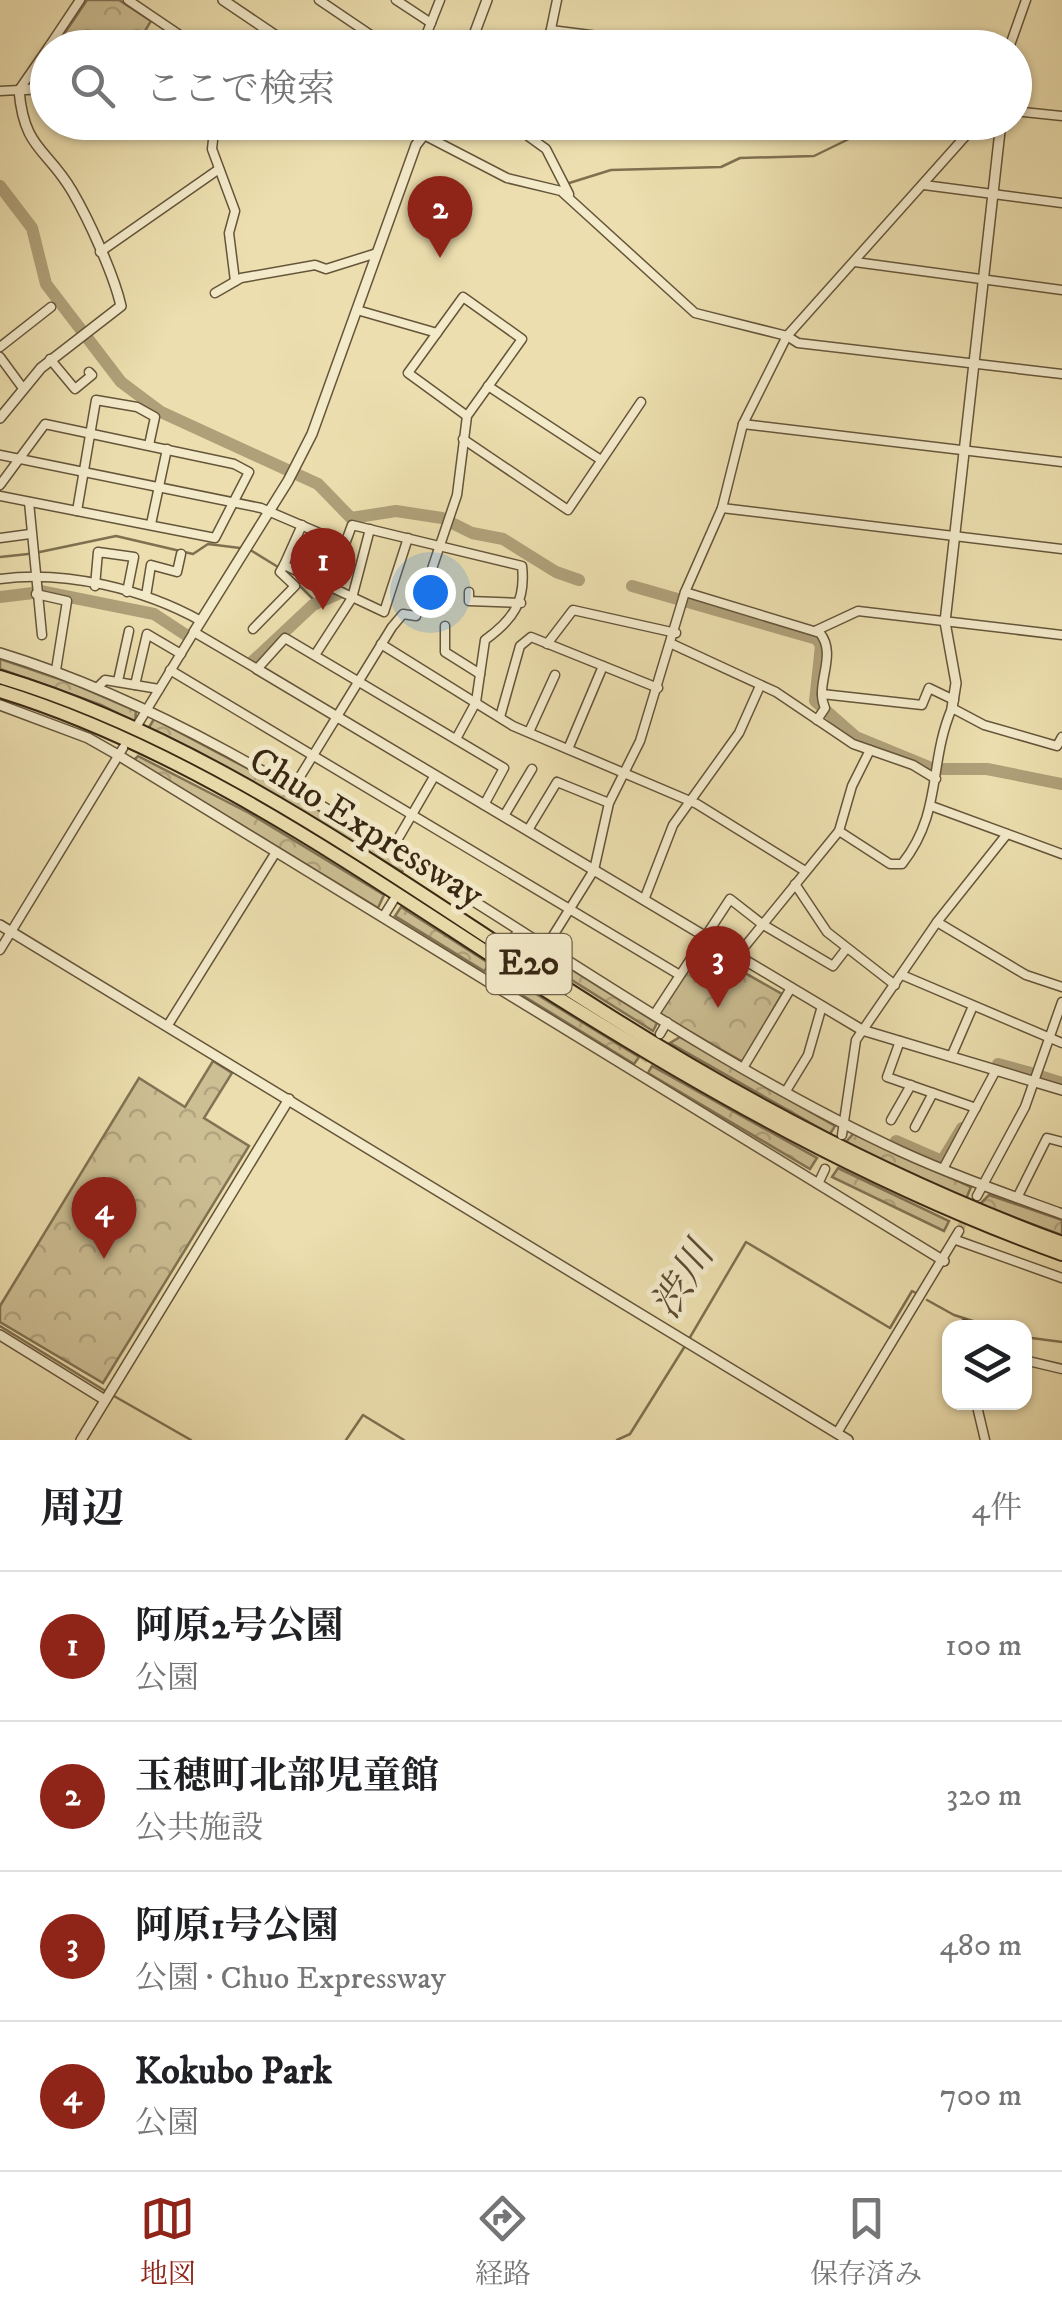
<!DOCTYPE html>
<html lang="ja">
<head>
<meta charset="utf-8">
<style>
  :root { --surface:#fff; --page:#f2f2f2; --text:#202124; --muted:#757577; --line:#e0e0e0; --accent:#8f2418 }
  body { margin:0; font-family:"IM FELL DW Pica","Noto Serif JP",serif; background:var(--page); color:var(--text) }
  .controls { position:absolute; right:30px; bottom:30px; display:grid; overflow:hidden; border-radius:20px; box-shadow:0 2px 8px #0004 }
  .controls button { width:90px; height:90px; display:grid; place-items:center; padding:0; border:0; border-bottom:2px solid var(--line); background:var(--surface); color:var(--text); font:50px sans-serif }
  .you { position:absolute; left:430px; top:592px; width:35px; height:35px; margin:-25px; border:8px solid #fff; border-radius:50%; background:#1a73e8; box-shadow:0 0 0 15px #1a73e833 }
  .badge { display:grid; place-items:center; width:65px; height:65px; border-radius:50%; background:var(--accent); color:#fff; font-size:32px; font-weight:700 }
  .pin { position:absolute; translate:-50% -82px; filter:drop-shadow(0 2px 5px #0008) }
  .pin::after { content:''; position:absolute; top:52px; width:35px; height:30px; background:inherit; clip-path:polygon(0 0,100% 0,50% 100%) }
  .list { margin:0; padding:0; list-style:none }
  h2 { display:flex; justify-content:space-between; align-items:center; height:130px; margin:0; padding:0 40px; font-size:42px }
  h2 small { font-size:32px; font-weight:400; color:var(--muted) }
  .list li { display:grid; grid-template-columns:65px 1fr auto; gap:30px; align-items:center; box-sizing:border-box; height:150px; padding:0 40px; border-top:2px solid var(--line) }
  .list b { display:block; font-size:38px; white-space:nowrap }
  .list p { margin:0; font-size:32px; white-space:nowrap; color:var(--muted) }
  .list em { font-size:32px; font-style:normal; color:var(--muted) }
  .icon { flex:none; width:55px; height:55px; fill:none; stroke:currentColor; stroke-width:2; stroke-linecap:round; stroke-linejoin:round }
  .map { position:relative; flex:none; width:1062px; height:1440px; overflow:hidden }
  .search { position:absolute; background:var(--surface); box-shadow:0 2px 8px #0004; left:30px; right:30px; top:30px; height:110px; display:flex; align-items:center; gap:25px; box-sizing:border-box; padding:0 35px; border-radius:55px; color:var(--muted); font-size:38px }
  .sheet { height:730px; background:var(--surface) }
  nav { display:flex; justify-content:space-around; align-items:center; box-sizing:border-box; height:140px; border-top:2px solid var(--line); background:var(--surface); font-size:28px; color:var(--muted) }
  nav a { display:grid; justify-items:center; gap:5px }
  nav .on { color:var(--accent) }
  .map>svg:first-child { display:block }
  .forest { fill:url(#forest-crowns); stroke:#827354; stroke-width:2.5 }
  .lines { fill:none; stroke-linecap:round; stroke-linejoin:round }
  .stream { stroke:#7f7050; stroke-width:2.5 }
  .river { stroke:#afa079; stroke-width:12 }
  .minor-tunnel { stroke:#c8b98f; stroke-width:8; stroke-dasharray:8 4; stroke-linecap:butt }
  .minor-casing { stroke:#65553a; stroke-width:11 }
  .tertiary-casing { stroke:#65553a; stroke-width:12 }
  .motorway-casing { stroke:#382713; stroke-width:16 }
  .minor { stroke:#f3eaca; stroke-width:8 }
  .tertiary { stroke:#f3eaca; stroke-width:9 }
  .motorway { stroke:#ecdeae; stroke-width:12 }
  .labels { text-anchor:middle; dominant-baseline:central; stroke-width:10; stroke-linejoin:round; paint-order:stroke }
  .shield { fill:#f3eaca; stroke:#70624a; stroke-width:2.5 }
  .shield-label { font-size:35px; font-weight:bold; fill:#382713 }
  .street-label { font-size:38px; fill:#382713; stroke:#f3eaca }
  .water-label { font-size:40px; font-style:italic; fill:#5c4b32; stroke:#f3eaca }
</style>
</head>
<body>
<div class="map">
<svg width="1062" height="1440" viewBox="0 0 1062 1440">
  <defs>
    <pattern id="forest-crowns" width="20" height="18" patternUnits="userSpaceOnUse" patternTransform="scale(2.5)"><rect width="20" height="18" fill="#cdbf94"/><path d="M2 6a3 3 0 1 1 6 0M12 15a3 3 0 1 1 6 0" fill="none" stroke="#b1a47f"/></pattern>
  </defs>
  <rect width="100%" height="100%" fill="#ecdeae"/>
  <filter id="stains"><feTurbulence type="fractalNoise" baseFrequency=".002" numOctaves="4"/><feColorMatrix values="0 0 0 0 .2 0 0 0 0 .09 0 0 0 0 .02 0 0 0 .5 -.17"/></filter>
  <radialGradient id="worn" r=".72"><stop offset=".6" stop-color="#630" stop-opacity="0"/><stop offset="1" stop-color="#630" stop-opacity=".3"/></radialGradient>
  <!-- forest -->
  <g class="forest">
    <path d="M87,0h32l32,21 -9,15 -77,4 -3,-3z"/>
    <path d="M0,659l74,25 62,27 -1,11 -34,-17 -101,-36z"/>
    <path d="M154,719l106,56 147,89 -5,8 -150,-90 -104,-53z"/>
    <path d="M138,756l111,57 135,82 -6,13 -244,-148z"/>
    <path d="M401,907l89,57 -6,7 -89,-55z"/>
    <path d="M526,941l131,82 -4,8 -137,-86z"/>
    <path d="M699,947l83,47 -39,68 -84,-48z"/>
    <path d="M500,972l139,85 -5,7 -138,-85z"/>
    <path d="M680,1037l155,89 -5,8 -160,-91z"/>
    <path d="M213,1061l19,12 -28,45 45,28 -146,237 -103,-61v-16l139,-228 46,29z"/>
    <path d="M652,1066l165,92 -7,11 -162,-96z"/>
    <path d="M854,1133l117,54 -5,12 -121,-56z"/>
    <path d="M838,1168l111,53 -5,10 -112,-54z"/>
    <path d="M989,1195l73,25v15l-83,-30z"/>
  </g>
  <g class="lines">
    <!-- stream -->
    <g class="stream">
      <path d="M566,184l45,-14 110,-3 19,-9 74,-2 39,-19 81,-15"/>
      <path d="M252,551l26,16"/>
      <path d="M35,553l81,-17 77,18 15,-10 32,4"/>
      <path d="M0,557l28,-3"/>
      <path d="M287,573l30,30"/>
      <path d="M927,1300l27,15 41,13"/>
      <path d="M0,1326l107,66"/>
      <path d="M1024,1337l38,5"/>
      <path d="M689,1339l57,-97 144,86 22,-37 4,2"/>
      <path d="M114,1396l77,44"/>
      <path d="M346,1440l17,-25 41,25"/>
      <path d="M617,1440l13,-6 55,-88"/>
    </g>
    <!-- river -->
    <g class="river">
      <path d="M0,186l32,42 14,56 75,98 40,30 157,72 33,34 45,-7 46,7 30,15 31,6 53,33 23,8"/>
      <path d="M632,586l185,53 4,7 -6,55 41,36 78,32h53l75,15"/>
      <path d="M40,591l114,23 32,21"/>
      <path d="M0,597l33,-4"/>
      <path d="M252,662l61,-57 25,-11"/>
      <path d="M998,1064l33,9"/>
      <path d="M1043,1077l19,6"/>
      <path d="M896,1141l46,20 20,-33"/>
    </g>
    <!-- minor-tunnel -->
    <g class="minor-tunnel">
      <path d="M643,1061l17,-27"/>
      <path d="M959,1231l18,-35"/>
    </g>
    <!-- minor casing -->
    <g class="minor-casing">
      <g id="minor">
        <path d="M128,0l71,48"/>
        <path d="M319,0l71,48"/>
        <path d="M396,0l35,23"/>
        <path d="M551,30l94,12"/>
        <path d="M50,45l83,-6 57,3"/>
        <path d="M48,48l32,-48"/>
        <path d="M255,48l12,-18"/>
        <path d="M421,48l19,-48"/>
        <path d="M547,48l10,-48"/>
        <path d="M1009,48l17,-48"/>
        <path d="M0,91l19,-1 29,-42"/>
        <path d="M1014,111l48,5"/>
        <path d="M215,122l-3,27 23,62 -6,22 6,48"/>
        <path d="M529,122l-1,14 18,13 23,45"/>
        <path d="M422,134l85,44 54,13 134,122 92,23 11,7 264,31"/>
        <path d="M924,185l138,18"/>
        <path d="M100,252l119,-83"/>
        <path d="M855,262l207,28"/>
        <path d="M215,293l26,-15 74,-13 11,4 51,-16"/>
        <path d="M357,310l80,23"/>
        <path d="M0,347l51,-40"/>
        <path d="M0,357l22,30"/>
        <path d="M50,359l25,30 17,-14 -3,-3"/>
        <path d="M488,386l113,74"/>
        <path d="M743,424l319,38"/>
        <path d="M463,439l105,71 73,-108"/>
        <path d="M0,455l261,53 84,36 7,-19 170,41c4,35 -9,54 -37,74l-9,62 -20,37"/>
        <path d="M0,485l45,-61 189,40 15,8 -34,66 -215,-42"/>
        <path d="M29,502l13,133"/>
        <path d="M722,508l340,41"/>
        <path d="M77,511l19,-111 41,7 18,10 -6,28"/>
        <path d="M151,524l16,-75"/>
        <path d="M302,525l-18,40 100,47 24,-74"/>
        <path d="M0,538l30,-4"/>
        <path d="M0,579c65,-9 144,10 201,42"/>
        <path d="M311,581l21,-43"/>
        <path d="M95,586l3,-34 36,5 -7,35"/>
        <path d="M469,592v9l52,2"/>
        <path d="M685,592l135,41c18,23 -6,51 5,75l-8,12"/>
        <path d="M36,594l31,7 -11,69"/>
        <path d="M146,596l5,-31 26,7 4,-18"/>
        <path d="M445,626v26l35,22"/>
        <path d="M253,629l42,-43 -15,-14 4,-7"/>
        <path d="M815,631l43,-20 204,24"/>
        <path d="M381,644l132,82 184,78 108,67"/>
        <path d="M547,644l26,-34 103,23"/>
        <path d="M672,644l104,48 77,52 60,21 23,14"/>
        <path d="M315,655l37,-57 18,-69"/>
        <path d="M170,670l508,304"/>
        <path d="M118,681l11,-50"/>
        <path d="M135,685l12,-51 34,20"/>
        <path d="M98,687l7,-7 54,9"/>
        <path d="M822,694l100,11 7,-17 25,12"/>
        <path d="M500,717l20,-71 11,-9 127,51"/>
        <path d="M138,724l56,-92 63,37 28,-31 219,130 -20,37"/>
        <path d="M529,732l26,-57"/>
        <path d="M568,749l35,-83"/>
        <path d="M293,788l99,-161 11,-13 13,2 41,-121 10,-79 55,-77 -59,-42 -55,76 59,43"/>
        <path d="M934,807l128,47"/>
        <path d="M504,816l28,-47"/>
        <path d="M528,830l29,-48 52,21"/>
        <path d="M839,831l51,33h12c41,-52 26,-100 50,-156l32,17 73,21 5,-9"/>
        <path d="M392,849l43,-74"/>
        <path d="M795,884l32,48 68,53"/>
        <path d="M644,900l29,-75 66,-92 21,-47"/>
        <path d="M383,917l10,-16"/>
        <path d="M937,922l89,53 36,12"/>
        <path d="M512,940l7,-10"/>
        <path d="M546,947l48,-77 15,-67 31,-62 45,-149 37,-84 21,-84 44,-88 191,-214"/>
        <path d="M0,950l123,-202"/>
        <path d="M737,956l102,-125 13,-45 18,-36"/>
        <path d="M902,975l160,68"/>
        <path d="M654,1015l76,-116 32,25 71,42 13,-17"/>
        <path d="M168,1025l108,-173"/>
        <path d="M660,1034l7,-12"/>
        <path d="M900,1041l-13,36 89,31"/>
        <path d="M951,1057l22,-51"/>
        <path d="M743,1068l48,-80"/>
        <path d="M786,1091l22,-36 14,-49"/>
        <path d="M891,1120l20,-35"/>
        <path d="M915,1127l18,-34"/>
        <path d="M842,1135l14,-95 81,-118 70,-88"/>
        <path d="M943,1169l53,-99"/>
        <path d="M818,1184l7,-15"/>
        <path d="M977,1196l48,-89 37,-105"/>
        <path d="M1017,1198l30,-60 15,4"/>
        <path d="M956,1240l106,38"/>
        <path d="M964,1328l1,-4"/>
        <path d="M1024,1360l38,9"/>
        <path d="M976,1402l9,38"/>
        <path d="M837,1433l122,-202"/>
      </g>
    </g>
    <!-- tertiary casing -->
    <g class="tertiary-casing">
      <g id="tertiary">
        <path d="M223,0l71,48"/>
        <path d="M469,48l18,-48"/>
        <path d="M405,122l17,12"/>
        <path d="M0,418l41,-50 80,-62c-7,-31 -32,-86 -49,-115 -25,-43 -48,-41 -53,-101l29,-2"/>
        <path d="M194,632l94,-151 24,-47 104,-289 18,-23"/>
        <path d="M0,653c173,53 323,153 475,249 138,87 276,180 425,249 52,24 107,43 162,63"/>
        <path d="M257,669l605,361 200,60"/>
        <path d="M0,705l88,33 30,17 826,506"/>
        <path d="M952,708l4,-25 -11,-61 56,-500"/>
        <path d="M0,925l848,515"/>
        <path d="M0,1335l105,65"/>
        <path d="M81,1440l208,-341"/>
      </g>
    </g>
    <!-- motorway casing -->
    <g class="motorway-casing">
      <g id="motorway">
        <path d="M0,677c220,66 410,214 602,334 146,93 298,172 460,232"/>
        <path d="M0,691c194,60 362,182 531,290 169,107 342,205 531,273"/>
      </g>
    </g>
    <!-- minor -->
    <use href="#minor" class="minor"/>
    <!-- tertiary -->
    <use href="#tertiary" class="tertiary"/>
    <!-- motorway -->
    <use href="#motorway" class="motorway"/>
  </g>
  <g class="labels">
    <!-- shield labels -->
    <rect class="shield" x="486.5" y="934" width="85" height="60" rx="8"/>
    <g class="shield-label">
      <text x="529" y="964">E20</text>
    </g>
    <!-- street labels -->
    <g class="street-label">
      <text transform="translate(366 828) rotate(32)">Chuo Expressway</text>
    </g>
    <!-- water labels -->
    <g class="water-label">
      <text transform="translate(684 1281) rotate(-59)">渋川</text>
    </g>
  </g>
  <rect width="100%" height="100%" filter="url(#stains)"/>
  <rect width="100%" height="100%" fill="url(#worn)"/>
</svg>
<div class="controls">
<button><svg class="icon" aria-label="layers" viewBox="0 0 24 24"><path d="M12 4l9 5-9 5-9-5zM3 14l9 5 9-5"/></svg></button>
</div>
<div class="you"></div>
<div class="pin badge" style="left:323px;top:610px">1</div>
<div class="pin badge" style="left:440px;top:258px">2</div>
<div class="pin badge" style="left:718px;top:1008px">3</div>
<div class="pin badge" style="left:104px;top:1259px">4</div>
<div class="search"><svg class="icon" aria-label="search" viewBox="0 0 24 24"><circle cx="10" cy="10" r="6"/><path d="M15 15l6 6"/></svg>ここで検索</div>
</div>
<section class="sheet">
<h2>周辺<small>4件</small></h2>
<ul class="list">
<li><span class="badge">1</span><div><b>阿原2号公園</b><p>公園</p></div><em>100 m</em></li>
<li><span class="badge">2</span><div><b>玉穂町北部児童館</b><p>公共施設</p></div><em>320 m</em></li>
<li><span class="badge">3</span><div><b>阿原1号公園</b><p>公園 · Chuo Expressway</p></div><em>480 m</em></li>
<li><span class="badge">4</span><div><b>Kokubo Park</b><p>公園</p></div><em>700 m</em></li>
</ul>
</section>
<nav>
<a class="on"><svg class="icon" aria-label="map" viewBox="0 0 24 24"><path d="M3 6l6-2 6 2 6-2v14l-6 2-6-2-6 2zM9 4v14M15 6v14"/></svg>地図</a>
<a><svg class="icon" aria-label="directions" viewBox="0 0 24 24"><path d="M12 3l9 9-9 9-9-9zM9 14v-3h6M13 9l2 2-2 2"/></svg>経路</a>
<a><svg class="icon" aria-label="saved" viewBox="0 0 24 24"><path d="M7 4h10v16l-5-4-5 4z"/></svg>保存済み</a>
</nav>
</body>
</html>
